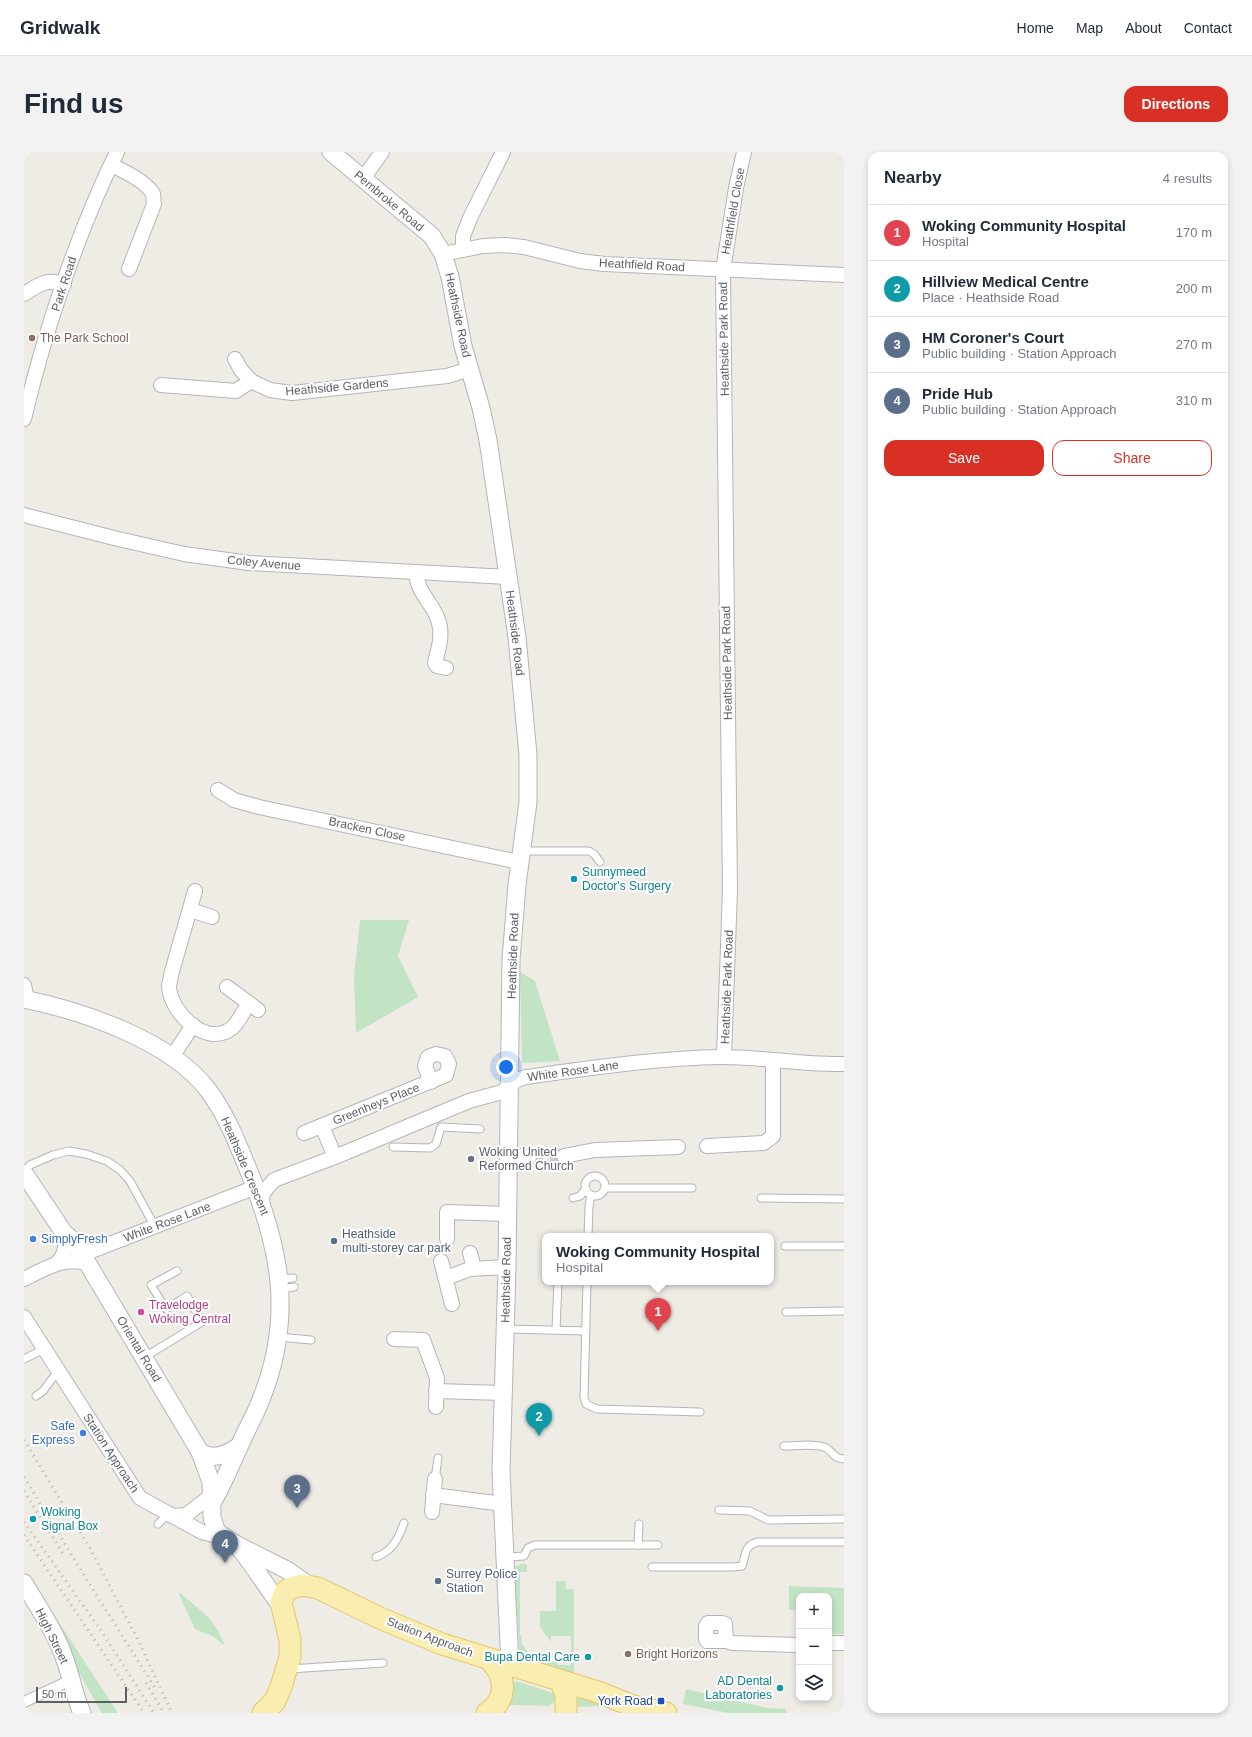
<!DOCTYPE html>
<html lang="en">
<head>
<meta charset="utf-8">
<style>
  :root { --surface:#fff; --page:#f2f2f3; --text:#1f2937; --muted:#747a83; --line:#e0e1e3; --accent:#d93025 }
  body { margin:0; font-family:Helvetica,sans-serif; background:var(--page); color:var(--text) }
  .controls { position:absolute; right:12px; bottom:12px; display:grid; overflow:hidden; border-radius:8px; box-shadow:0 2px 6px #0003 }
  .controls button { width:36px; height:36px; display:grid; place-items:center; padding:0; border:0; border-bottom:1px solid var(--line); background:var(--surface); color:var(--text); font:20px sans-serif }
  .scale { position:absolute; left:12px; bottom:10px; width:91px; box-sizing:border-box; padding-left:4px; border:2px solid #5d6064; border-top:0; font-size:11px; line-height:14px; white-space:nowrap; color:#5d6064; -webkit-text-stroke:3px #fff; paint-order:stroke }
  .you { position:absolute; left:482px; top:915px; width:14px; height:14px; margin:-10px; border:3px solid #fff; border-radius:50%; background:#1a73e8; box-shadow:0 0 0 6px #1a73e833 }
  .badge { display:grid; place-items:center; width:26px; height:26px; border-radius:50%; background:var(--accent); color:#fff; font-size:13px; font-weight:700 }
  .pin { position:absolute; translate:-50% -33px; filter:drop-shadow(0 1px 2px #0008) }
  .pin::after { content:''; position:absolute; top:21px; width:14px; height:12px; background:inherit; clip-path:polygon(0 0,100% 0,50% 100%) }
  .popup { position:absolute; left:518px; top:1081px; width:232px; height:52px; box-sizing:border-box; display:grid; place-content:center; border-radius:8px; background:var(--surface); filter:drop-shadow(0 1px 3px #0005); font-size:13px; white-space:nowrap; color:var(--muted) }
  .popup b { font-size:15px; color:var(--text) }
  .popup::after { content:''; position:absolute; left:50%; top:100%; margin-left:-8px; border:8px solid transparent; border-top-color:var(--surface) }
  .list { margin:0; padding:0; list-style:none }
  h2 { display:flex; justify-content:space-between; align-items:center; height:52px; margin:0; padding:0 16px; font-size:17px }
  h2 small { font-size:13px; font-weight:400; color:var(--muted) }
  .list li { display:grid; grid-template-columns:26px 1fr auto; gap:12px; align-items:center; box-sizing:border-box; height:56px; padding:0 16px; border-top:1px solid var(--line) }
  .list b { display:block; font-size:15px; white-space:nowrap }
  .list p { margin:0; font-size:13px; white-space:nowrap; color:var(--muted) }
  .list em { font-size:13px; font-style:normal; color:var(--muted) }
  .actions { display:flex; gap:8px; padding:12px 16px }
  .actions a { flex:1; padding:9px 0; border:1px solid var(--accent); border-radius:12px; text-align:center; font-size:14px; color:var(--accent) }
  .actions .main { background:var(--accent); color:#fff }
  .icon { flex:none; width:22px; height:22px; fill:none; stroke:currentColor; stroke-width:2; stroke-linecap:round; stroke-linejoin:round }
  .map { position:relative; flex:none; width:820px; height:1561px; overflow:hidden; border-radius:12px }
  header { display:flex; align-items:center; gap:24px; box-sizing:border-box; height:56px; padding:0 20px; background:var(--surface); border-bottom:1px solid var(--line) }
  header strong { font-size:19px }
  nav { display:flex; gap:22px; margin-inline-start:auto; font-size:14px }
  .intro { display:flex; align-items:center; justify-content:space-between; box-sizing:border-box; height:96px; padding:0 24px }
  h1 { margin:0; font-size:28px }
  .button { padding:10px 18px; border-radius:12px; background:var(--accent); color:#fff; font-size:14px; font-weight:700 }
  main { display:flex; gap:24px; padding:0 24px }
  aside { flex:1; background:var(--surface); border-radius:12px; box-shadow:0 2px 6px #0003 }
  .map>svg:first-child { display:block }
  .green { fill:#c3e4c4 }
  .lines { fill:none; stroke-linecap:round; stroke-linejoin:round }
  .minor-tunnel { stroke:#cac9c5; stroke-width:14; stroke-dasharray:14 7; stroke-linecap:butt }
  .service-casing { stroke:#b2b5b9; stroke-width:9 }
  .pedestrian-casing { stroke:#b2b5b9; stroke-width:12 }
  .minor-casing { stroke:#b2b5b9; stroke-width:16 }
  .tertiary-casing { stroke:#b2b5b9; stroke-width:19 }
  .primary-casing { stroke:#e7c565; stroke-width:23 }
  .service { stroke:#fff; stroke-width:7 }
  .pedestrian { stroke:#fff; stroke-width:10 }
  .minor { stroke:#fff; stroke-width:14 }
  .tertiary { stroke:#fff; stroke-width:17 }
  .primary { stroke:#f9eeaf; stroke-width:21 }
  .rail { stroke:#b3b4b4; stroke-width:3; stroke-dasharray:1 5; stroke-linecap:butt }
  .education-dot { fill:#8d6e63; stroke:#fff; stroke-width:1.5 }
  .culture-dot { fill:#0f9aa8; stroke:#fff; stroke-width:1.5 }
  .worship-dot { fill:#6b7280; stroke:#fff; stroke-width:1.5 }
  .shop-dot { fill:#3f7fe0; stroke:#fff; stroke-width:1.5 }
  .service-dot { fill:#5c6f8a; stroke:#fff; stroke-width:1.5 }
  .hotel-dot { fill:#d1479c; stroke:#fff; stroke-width:1.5 }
  .transit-dot { fill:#1a4fb4; stroke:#fff; stroke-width:1.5 }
  .labels { text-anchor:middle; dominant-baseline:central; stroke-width:4; stroke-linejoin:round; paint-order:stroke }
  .street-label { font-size:12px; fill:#5d6064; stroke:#fff }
  .education-label { font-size:12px; fill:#785e54; stroke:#fff; text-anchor:start }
  .culture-label { font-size:12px; fill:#0d838f; stroke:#fff; text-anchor:start }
  .worship-label { font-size:12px; fill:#5b616d; stroke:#fff; text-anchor:start }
  .service-label { font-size:12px; fill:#4e5e75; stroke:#fff; text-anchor:start }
  .shop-label { font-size:12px; fill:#366cbe; stroke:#fff; text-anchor:start }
  .hotel-label { font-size:12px; fill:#b23c85; stroke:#fff; text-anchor:start }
  .transit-label { font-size:12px; fill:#164399; stroke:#fff; text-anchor:end }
</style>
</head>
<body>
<header>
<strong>Gridwalk</strong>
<nav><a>Home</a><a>Map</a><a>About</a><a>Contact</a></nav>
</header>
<div class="intro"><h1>Find us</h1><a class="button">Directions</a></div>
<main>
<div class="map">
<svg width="820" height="1561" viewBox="0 0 820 1561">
  <rect width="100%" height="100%" fill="#eeece5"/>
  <!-- green -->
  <g class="green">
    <path d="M336,768h49l-11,36 20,41 -62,36 -2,-56z"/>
    <path d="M496,820l15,9 25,80 -38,2z"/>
    <path d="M500,1411l3,2v7h-7v63l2,1 -1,7 11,14 2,-1 18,6h6v3h13v-29h-20v6l-11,-15v-16h16v-30h10v8h8v87l-51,-17 -3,-4 -6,-84 2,-5z"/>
    <path d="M0,1422l8,11 2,-1 84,129h-16l-78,-135z"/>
    <path d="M765,1434l55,2v46h-15v-38h-30v14h-10z"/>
    <path d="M153,1438c22,21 36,24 48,56l-11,-9 -19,-8z"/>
    <path d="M492,1529l37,12 3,5 -1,4 -6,4 -39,-1 -2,-6 5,-17z"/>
    <path d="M662,1537l81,19 19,1v4h-57l-46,-9z"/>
    <path d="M552,1545l24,7 1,2 -26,1z"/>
  </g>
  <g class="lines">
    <!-- minor-tunnel -->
    <path class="minor-tunnel" d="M505,1005l35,-1"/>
    <!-- service casing -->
    <g class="service-casing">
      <g id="service">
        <path d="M497,699h68l5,3 6,8"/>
        <path d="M369,995l37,1 6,-4 5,-17 39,2"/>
        <path d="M6,1013l23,-10 16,-4 17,3 21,7 13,9 10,11 25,46"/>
        <circle cx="571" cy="1034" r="10"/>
        <path d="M581,1036h87"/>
        <path d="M549,1046l7,-2 6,-7"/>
        <path d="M737,1046l83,1"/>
        <path d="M564,1084l1,-29 2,-12"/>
        <path d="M761,1094h59"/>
        <path d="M255,1127l14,-1"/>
        <path d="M563,1130l-3,115 2,7 11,5 103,3"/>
        <path d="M256,1137l14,-2"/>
        <path d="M762,1160l58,-1"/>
        <path d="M482,1177l80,2"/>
        <path d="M532,1178l2,-48"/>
        <path d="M254,1185l33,3"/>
        <path d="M119,1206l59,-36 -15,-26 -21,13 -15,-24 26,-14"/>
        <path d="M0,1207l20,-10"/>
        <path d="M12,1244l7,-5 15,-20"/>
        <path d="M760,1294c10,0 33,-3 42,2 8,4 6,10 18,11"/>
        <path d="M411,1327l3,-21"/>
        <path d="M695,1358l31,1 18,9 76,-1"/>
        <path d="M134,1372l6,-6 2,-6"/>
        <path d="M614,1393l1,-21"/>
        <path d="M352,1405c17,-6 22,-18 28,-34"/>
        <path d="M482,1405l18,-1 4,-8 7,-3h123"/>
        <path d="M628,1415h82l8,-1c4,-11 2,-21 16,-24h86"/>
        <path d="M265,1517l94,-6"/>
      </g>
    </g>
    <!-- pedestrian casing -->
    <g class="pedestrian-casing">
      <path id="pedestrian" d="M0,1550l47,-22"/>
    </g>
    <!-- minor casing -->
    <g class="minor-casing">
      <g id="minor">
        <path d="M87,13c11,5 36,17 42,29 1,3 0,7 1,10l-25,65"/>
        <path d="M339,27l19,-27"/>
        <path d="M439,97v-13l7,-18 33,-66"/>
        <path d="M419,102l40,-8 21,-1 20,2 56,14 24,3 240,11"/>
        <path d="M0,142c15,-9 22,-16 40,-10"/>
        <path d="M211,207l6,11 10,11"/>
        <path d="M137,233l75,6 15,-10 19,9 22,3 155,-17 23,-7"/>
        <path d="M0,267c21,-89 53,-185 93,-267"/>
        <path d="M0,363l90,23 70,16 65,9 259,14"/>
        <path d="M393,421c-2,19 18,31 22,50 4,14 -1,26 -4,40l2,3 9,2"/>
        <path d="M194,638l16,10 25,7 260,55"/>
        <path d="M171,739l-24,84c0,4 -2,8 -2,12 2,26 37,61 63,41 7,-6 12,-18 17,-25"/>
        <path d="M166,758l22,7"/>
        <path d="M0,833l3,15"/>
        <path d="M203,835l31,23"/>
        <path d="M148,905l21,-32"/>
        <path d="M700,905l6,-167 -7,-620 13,-82 8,-36"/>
        <path d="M298,974l13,31"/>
        <path d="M280,981l142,-58 3,-11 -4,-8 -9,-2 -8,3 -3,9 6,16"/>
        <path d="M683,994l57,-3 9,-7v-75"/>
        <path d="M484,1003l21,2"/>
        <path d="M540,1004l31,-6 83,-3"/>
        <path d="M238,1049l1,-8 11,-13 61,-23 134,-56 33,-9 15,-12 9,-3c65,-9 131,-19 197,-20 40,0 80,8 121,7"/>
        <path d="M423,1087v-27l60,2"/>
        <path d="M54,1098l11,2 167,-65"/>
        <path d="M446,1101l4,15"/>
        <path d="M417,1109l11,43"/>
        <path d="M33,1111c9,-9 9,-17 7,-30"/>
        <path d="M422,1126l24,-9 37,-2"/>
        <path d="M0,1127c20,-10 42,-24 64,-15"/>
        <path d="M0,1165l116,181 62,34 22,6"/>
        <path d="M370,1187l29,1 14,38 -1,29"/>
        <path d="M412,1239l67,2"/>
        <path d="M409,1343l70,9"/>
        <path d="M408,1360l3,-33"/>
        <path d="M148,1364l14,-1 26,-20"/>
        <path d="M702,1489l-1,-17 -3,-1h-14l-2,3v13l1,2h19l7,2 66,2"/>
        <path d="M805,1491h15"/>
      </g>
    </g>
    <!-- tertiary casing -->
    <g class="tertiary-casing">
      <g id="tertiary">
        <path d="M307,0l101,84 11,18 7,23 13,69 18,62 7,32 29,197 11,118v47l-11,83 -6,75 -4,307 -6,204 9,195"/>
        <path d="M0,847c59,12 147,42 184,91 18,24 29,52 40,79 32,78 46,146 14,228 -6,17 -16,33 -23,50 -9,19 -16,38 -27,56"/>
        <path d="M0,1021l40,60 8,7 16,24 112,188 11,30 1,35 3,10 3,6 19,12 50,25 21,15"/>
        <path d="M176,1300c13,9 28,2 39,-6"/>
        <path d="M216,1397c15,18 27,39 42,58"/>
        <path d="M0,1431c14,24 31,48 40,74 7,18 10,38 18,56"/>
      </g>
    </g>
    <!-- primary casing -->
    <g class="primary-casing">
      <g id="primary">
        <path d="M537,1529l5,15v17"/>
        <path d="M239,1561l12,-12 6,-14 9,-30v-17l-9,-38 4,-10 4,-3 12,-4 17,3 64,31 60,25 156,48 35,14 33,7"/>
        <path d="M463,1561c21,-13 19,-37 3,-53"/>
      </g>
    </g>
    <!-- service -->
    <use href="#service" class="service"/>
    <!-- pedestrian -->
    <use href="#pedestrian" class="pedestrian"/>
    <!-- minor -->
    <use href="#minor" class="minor"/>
    <!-- tertiary -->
    <use href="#tertiary" class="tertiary"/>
    <!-- primary -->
    <use href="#primary" class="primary"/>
    <!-- rail -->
    <g class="rail">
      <path d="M0,1288l67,110 48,92 33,71"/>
      <path d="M0,1325l63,103 68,108"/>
      <path d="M0,1339l41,66"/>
      <path d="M0,1370l78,110 52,81"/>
      <path d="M0,1383l120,178"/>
      <path d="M122,1531l18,30"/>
    </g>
  </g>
  <!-- markers -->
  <g class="education-dot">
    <circle cx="8" cy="186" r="4"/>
    <circle cx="604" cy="1502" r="4"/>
  </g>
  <g class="culture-dot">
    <circle cx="550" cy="727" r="4"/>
    <circle cx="9" cy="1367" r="4"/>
    <circle cx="564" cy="1505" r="4"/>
    <circle cx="756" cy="1536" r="4"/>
  </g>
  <circle class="worship-dot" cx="447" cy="1007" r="4"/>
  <g class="shop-dot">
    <circle cx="9" cy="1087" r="4"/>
    <circle cx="59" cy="1281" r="4"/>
  </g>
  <g class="service-dot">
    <circle cx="310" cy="1089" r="4"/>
    <circle cx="414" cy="1429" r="4"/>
  </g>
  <circle class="hotel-dot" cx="117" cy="1160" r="4"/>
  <rect class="transit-dot" x="633" y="1545" width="8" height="8" rx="2"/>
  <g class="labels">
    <!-- street labels -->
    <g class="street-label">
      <text transform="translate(365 49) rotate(40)">Pembroke Road</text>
      <text transform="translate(709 59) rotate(-80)">Heathfield Close</text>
      <text transform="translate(618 113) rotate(3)">Heathfield Road</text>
      <text transform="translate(40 132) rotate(-72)">Park Road</text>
      <text transform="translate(434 163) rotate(78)">Heathside Road</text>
      <text transform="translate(700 187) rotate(-91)">Heathside Park Road</text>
      <text transform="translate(313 235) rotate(-5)">Heathside Gardens</text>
      <text transform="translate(240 411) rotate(5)">Coley Avenue</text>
      <text transform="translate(491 481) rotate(83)">Heathside Road</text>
      <text transform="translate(703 511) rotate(-91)">Heathside Park Road</text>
      <text transform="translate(343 677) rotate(12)">Bracken Close</text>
      <text transform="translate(489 804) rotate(-88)">Heathside Road</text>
      <text transform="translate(703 835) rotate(-88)">Heathside Park Road</text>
      <text transform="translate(549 919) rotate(-8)">White Rose Lane</text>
      <text transform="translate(352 952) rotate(-22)">Greenheys Place</text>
      <text transform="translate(221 1014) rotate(67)">Heathside Crescent</text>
      <text transform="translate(143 1070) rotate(-21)">White Rose Lane</text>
      <text transform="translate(482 1128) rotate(-89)">Heathside Road</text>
      <text transform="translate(115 1197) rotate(59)">Oriental Road</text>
      <text transform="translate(87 1301) rotate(57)">Station Approach</text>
      <text transform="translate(28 1484) rotate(64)">High Street</text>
      <text transform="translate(406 1485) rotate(21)">Station Approach</text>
    </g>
    <!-- education labels -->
    <g class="education-label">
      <text x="16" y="186">The Park School</text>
      <text x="612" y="1502">Bright Horizons</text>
    </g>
    <!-- culture labels -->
    <g class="culture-label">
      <text x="558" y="720">Sunnymeed<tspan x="558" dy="14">Doctor's Surgery</tspan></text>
      <text x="17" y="1360">Woking<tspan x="17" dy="14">Signal Box</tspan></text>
      <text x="556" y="1505" text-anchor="end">Bupa Dental Care</text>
      <text x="748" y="1529" text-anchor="end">AD Dental<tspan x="748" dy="14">Laboratories</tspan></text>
    </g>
    <!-- worship labels -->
    <g class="worship-label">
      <text x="455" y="1000">Woking United<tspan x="455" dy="14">Reformed Church</tspan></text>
    </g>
    <!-- service labels -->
    <g class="service-label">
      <text x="318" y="1082">Heathside<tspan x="318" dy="14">multi-storey car park</tspan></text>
      <text x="422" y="1422">Surrey Police<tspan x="422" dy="14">Station</tspan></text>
    </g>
    <!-- shop labels -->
    <g class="shop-label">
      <text x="17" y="1087">SimplyFresh</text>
      <text x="51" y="1274" text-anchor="end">Safe<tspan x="51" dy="14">Express</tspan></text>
    </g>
    <!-- hotel labels -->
    <g class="hotel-label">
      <text x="125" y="1153">Travelodge<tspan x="125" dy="14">Woking Central</tspan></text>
    </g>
    <!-- transit labels -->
    <g class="transit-label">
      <text x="629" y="1549">York Road</text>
    </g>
  </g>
</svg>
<div class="controls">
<button>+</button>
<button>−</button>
<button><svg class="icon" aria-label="layers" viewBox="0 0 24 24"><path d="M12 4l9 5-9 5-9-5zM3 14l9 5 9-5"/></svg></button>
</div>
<div class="scale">50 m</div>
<div class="you"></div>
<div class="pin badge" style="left:634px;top:1179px;background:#e0444e">1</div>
<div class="popup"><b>Woking Community Hospital</b>Hospital</div>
<div class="pin badge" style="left:515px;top:1284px;background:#0f9aa8">2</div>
<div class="pin badge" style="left:273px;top:1356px;background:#5c6f8a">3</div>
<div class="pin badge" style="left:201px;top:1411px;background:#5c6f8a">4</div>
</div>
<aside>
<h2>Nearby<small>4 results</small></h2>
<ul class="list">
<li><span class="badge" style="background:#e0444e">1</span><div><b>Woking Community Hospital</b><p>Hospital</p></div><em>170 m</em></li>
<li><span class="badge" style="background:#0f9aa8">2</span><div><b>Hillview Medical Centre</b><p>Place · Heathside Road</p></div><em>200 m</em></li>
<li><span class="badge" style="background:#5c6f8a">3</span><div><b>HM Coroner's Court</b><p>Public building · Station Approach</p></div><em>270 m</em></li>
<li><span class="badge" style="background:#5c6f8a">4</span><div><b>Pride Hub</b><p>Public building · Station Approach</p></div><em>310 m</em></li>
</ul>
<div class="actions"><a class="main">Save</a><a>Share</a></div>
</aside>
</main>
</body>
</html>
